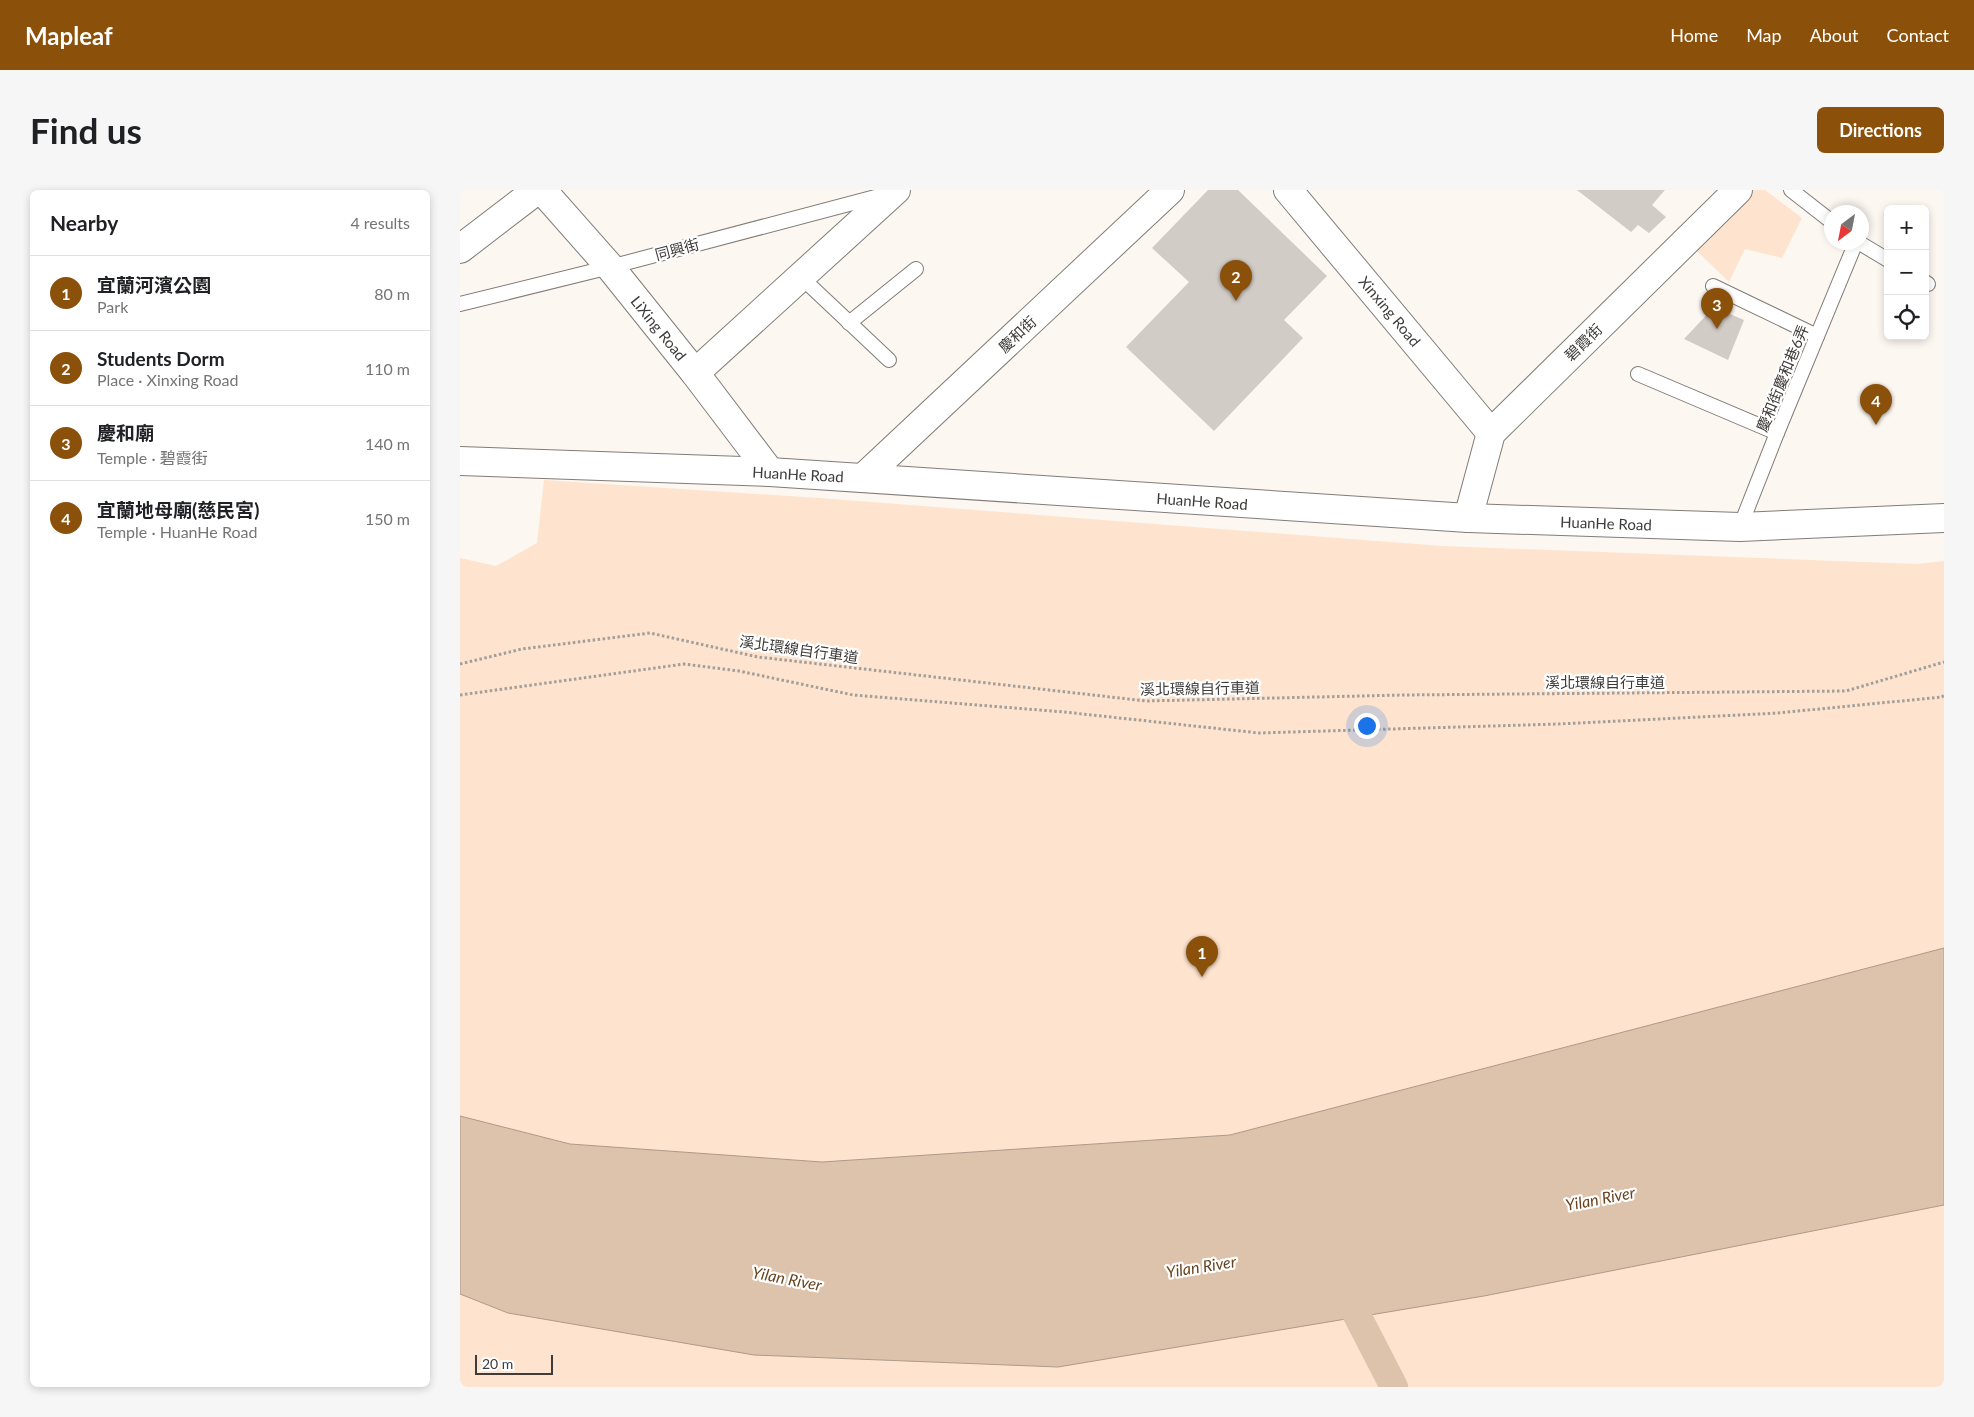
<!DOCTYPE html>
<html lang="en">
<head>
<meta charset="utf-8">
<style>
  :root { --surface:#fff; --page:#f6f6f6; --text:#202124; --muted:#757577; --line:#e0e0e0; --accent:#8b500a }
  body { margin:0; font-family:Lato,"Noto Sans TC",sans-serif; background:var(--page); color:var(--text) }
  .controls { position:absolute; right:15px; top:15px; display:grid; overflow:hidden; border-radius:8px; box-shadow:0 2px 8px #0003 }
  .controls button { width:45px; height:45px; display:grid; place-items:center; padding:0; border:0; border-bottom:1px solid var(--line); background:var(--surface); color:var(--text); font:25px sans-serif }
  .compass { position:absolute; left:1364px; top:15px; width:45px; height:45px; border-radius:50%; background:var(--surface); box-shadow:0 2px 8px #0003; rotate:212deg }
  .scale { position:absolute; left:15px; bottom:12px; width:78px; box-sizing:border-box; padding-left:5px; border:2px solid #3e3c3a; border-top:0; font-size:14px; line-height:18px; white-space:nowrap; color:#3e3c3a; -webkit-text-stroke:4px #fff; paint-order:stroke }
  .you { position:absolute; left:906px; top:535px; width:18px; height:18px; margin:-12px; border:4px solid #fff; border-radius:50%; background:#1a73e8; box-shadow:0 0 0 8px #1a73e833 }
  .badge { display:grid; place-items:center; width:32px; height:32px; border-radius:50%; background:var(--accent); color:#fff; font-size:16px; font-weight:700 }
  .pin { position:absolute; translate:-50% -41px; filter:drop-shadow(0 1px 2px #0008) }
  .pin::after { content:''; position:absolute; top:26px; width:18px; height:15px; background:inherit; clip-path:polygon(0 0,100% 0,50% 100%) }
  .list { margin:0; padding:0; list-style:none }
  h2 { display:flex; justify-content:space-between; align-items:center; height:65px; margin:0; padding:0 20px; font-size:21px }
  h2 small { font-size:16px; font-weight:400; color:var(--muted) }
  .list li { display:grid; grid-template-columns:32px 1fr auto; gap:15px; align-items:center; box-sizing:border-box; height:75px; padding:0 20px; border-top:1px solid var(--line) }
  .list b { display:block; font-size:19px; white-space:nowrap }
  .list p { margin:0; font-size:16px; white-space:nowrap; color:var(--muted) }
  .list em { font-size:16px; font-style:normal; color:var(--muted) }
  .icon { flex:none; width:28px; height:28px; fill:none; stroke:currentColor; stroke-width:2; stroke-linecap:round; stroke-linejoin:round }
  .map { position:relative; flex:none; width:1484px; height:1197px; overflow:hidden; border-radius:8px }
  header { display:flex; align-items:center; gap:30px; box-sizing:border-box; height:70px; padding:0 25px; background:var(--accent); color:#fff }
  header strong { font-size:24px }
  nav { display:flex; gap:28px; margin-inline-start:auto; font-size:18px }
  .intro { display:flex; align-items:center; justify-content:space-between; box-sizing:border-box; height:120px; padding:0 30px }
  h1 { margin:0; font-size:35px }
  .button { padding:12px 22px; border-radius:8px; background:var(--accent); color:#fff; font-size:18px; font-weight:700 }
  main { display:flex; gap:30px; padding:0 30px }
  aside { flex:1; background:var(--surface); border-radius:8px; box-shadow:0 2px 8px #0003 }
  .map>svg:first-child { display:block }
  .green { fill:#fee4ce }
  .water { fill:#ddc2ac; stroke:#ad9a8a }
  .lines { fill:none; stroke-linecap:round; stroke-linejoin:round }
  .canal { stroke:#ddc2ac; stroke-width:28 }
  .building { fill:#d2ccc7 }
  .service-casing { stroke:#827c78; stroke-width:16 }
  .minor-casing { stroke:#827c78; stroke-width:30 }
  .tertiary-casing { stroke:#827c78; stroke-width:30 }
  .path { stroke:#a29e9a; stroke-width:3; stroke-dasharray:2.5 2.5; stroke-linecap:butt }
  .service { stroke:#fff; stroke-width:14 }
  .minor { stroke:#fff; stroke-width:28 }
  .tertiary { stroke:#fff; stroke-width:28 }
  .labels { text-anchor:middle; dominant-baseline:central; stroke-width:4.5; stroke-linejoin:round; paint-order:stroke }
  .street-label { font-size:15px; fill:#3e3c3a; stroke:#fff }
  .water-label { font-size:16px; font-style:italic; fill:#69431e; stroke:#fff }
</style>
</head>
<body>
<header>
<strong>Mapleaf</strong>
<nav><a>Home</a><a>Map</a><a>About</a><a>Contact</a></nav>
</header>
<div class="intro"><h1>Find us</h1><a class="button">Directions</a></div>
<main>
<aside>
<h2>Nearby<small>4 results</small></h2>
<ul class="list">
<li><span class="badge">1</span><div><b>宜蘭河濱公園</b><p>Park</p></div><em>80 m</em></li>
<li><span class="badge">2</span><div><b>Students Dorm</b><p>Place · Xinxing Road</p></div><em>110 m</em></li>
<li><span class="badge">3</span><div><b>慶和廟</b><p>Temple · 碧霞街</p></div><em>140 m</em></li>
<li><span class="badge">4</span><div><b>宜蘭地母廟(慈民宮)</b><p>Temple · HuanHe Road</p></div><em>150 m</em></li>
</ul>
</aside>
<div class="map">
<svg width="1484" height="1197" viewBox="0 0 1484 1197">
  <rect width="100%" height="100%" fill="#fdf7f2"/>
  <!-- green -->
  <g class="green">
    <path d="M1292,0h13l37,28 -20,40 -37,-9 -16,33 -33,-32z"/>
    <path d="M84,290l275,18 623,48 475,18 27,-3v826h-1484v-829l36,8 41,-23z"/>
  </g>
  <!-- water -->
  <path class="water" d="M1484,758v257l-460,91 -426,71 -304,-12 -246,-42 -48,-19v-178l110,28 252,18 408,-27z"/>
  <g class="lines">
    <!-- canal -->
    <path class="canal" d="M881,1094l53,103"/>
  </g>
  <!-- building -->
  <g class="building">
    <path d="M748,0h30l89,86 -43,44 19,18 -89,93 -88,-84 63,-65 -37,-34z"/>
    <path d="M1117,0h88l-13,15 14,12 -17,16 -11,-8 -7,7z"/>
    <path d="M1254,117l30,13 -16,40 -44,-21z"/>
  </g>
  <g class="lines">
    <!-- service casing -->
    <g class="service-casing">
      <g id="service">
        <path d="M1331,0l41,32"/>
        <path d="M1398,52l30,18"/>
        <path d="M341,87l88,83"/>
        <path d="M1465,92l3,2"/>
        <path d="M1253,96l104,50"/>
        <path d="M0,114l150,-37 273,-72"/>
        <path d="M389,133l67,-54"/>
        <path d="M1178,184l139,59"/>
        <path d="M1280,337l37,-94 79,-191"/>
      </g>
    </g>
    <!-- minor casing -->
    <g class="minor-casing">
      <g id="minor">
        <path d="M82,0l68,77 85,106 75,99"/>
        <path d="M828,0l203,243"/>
        <path d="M235,183l201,-183"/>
        <path d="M0,271l310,11 698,46 272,9 204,-9"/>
        <path d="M403,288l307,-288"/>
        <path d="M1008,328l23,-85 247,-243"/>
      </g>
    </g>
    <!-- tertiary casing -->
    <g class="tertiary-casing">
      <path id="tertiary" d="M0,59l77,-59"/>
    </g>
    <!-- path -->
    <g class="path">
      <path d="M0,474l62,-15 128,-16 108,24 388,44 257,-6 443,-4 98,-29"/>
      <path d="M0,505l224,-31 55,7 114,24 211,17 195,21 299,-9 220,-11 164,-16 2,-2"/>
    </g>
    <!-- service -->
    <use href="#service" class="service"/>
    <!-- minor -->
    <use href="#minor" class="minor"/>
    <!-- tertiary -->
    <use href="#tertiary" class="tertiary"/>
  </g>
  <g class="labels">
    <!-- street labels -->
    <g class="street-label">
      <text transform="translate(217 59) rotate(-15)">同興街</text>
      <text transform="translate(930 121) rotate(50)">Xinxing Road</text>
      <text transform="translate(199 138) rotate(51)">LiXing Road</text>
      <text transform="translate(557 144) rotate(-43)">慶和街</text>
      <text transform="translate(1123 152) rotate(-44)">碧霞街</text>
      <text transform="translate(1322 188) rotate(-68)">慶和街慶和巷6弄</text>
      <text transform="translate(338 284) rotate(3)">HuanHe Road</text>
      <text transform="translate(742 311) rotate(4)">HuanHe Road</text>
      <text transform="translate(1146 333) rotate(2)">HuanHe Road</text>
      <text transform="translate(339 459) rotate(8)">溪北環線自行車道</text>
      <text x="1145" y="492">溪北環線自行車道</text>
      <text transform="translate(740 498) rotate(-1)">溪北環線自行車道</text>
    </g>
    <!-- water labels -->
    <g class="water-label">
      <text transform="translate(1140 1008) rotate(-11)">Yilan River</text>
      <text transform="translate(741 1076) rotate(-9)">Yilan River</text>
      <text transform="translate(327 1088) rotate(11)">Yilan River</text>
    </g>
  </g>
</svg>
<div class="controls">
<button>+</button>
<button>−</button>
<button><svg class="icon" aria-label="locate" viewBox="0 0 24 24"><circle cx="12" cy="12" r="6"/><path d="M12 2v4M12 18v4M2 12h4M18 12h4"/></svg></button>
</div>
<svg class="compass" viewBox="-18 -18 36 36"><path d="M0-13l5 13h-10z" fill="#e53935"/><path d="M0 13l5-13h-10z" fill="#757577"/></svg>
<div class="scale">20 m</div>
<div class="you"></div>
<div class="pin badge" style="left:742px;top:787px">1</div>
<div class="pin badge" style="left:776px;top:111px">2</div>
<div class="pin badge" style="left:1257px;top:139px">3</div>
<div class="pin badge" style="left:1416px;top:235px">4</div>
</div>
</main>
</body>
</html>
